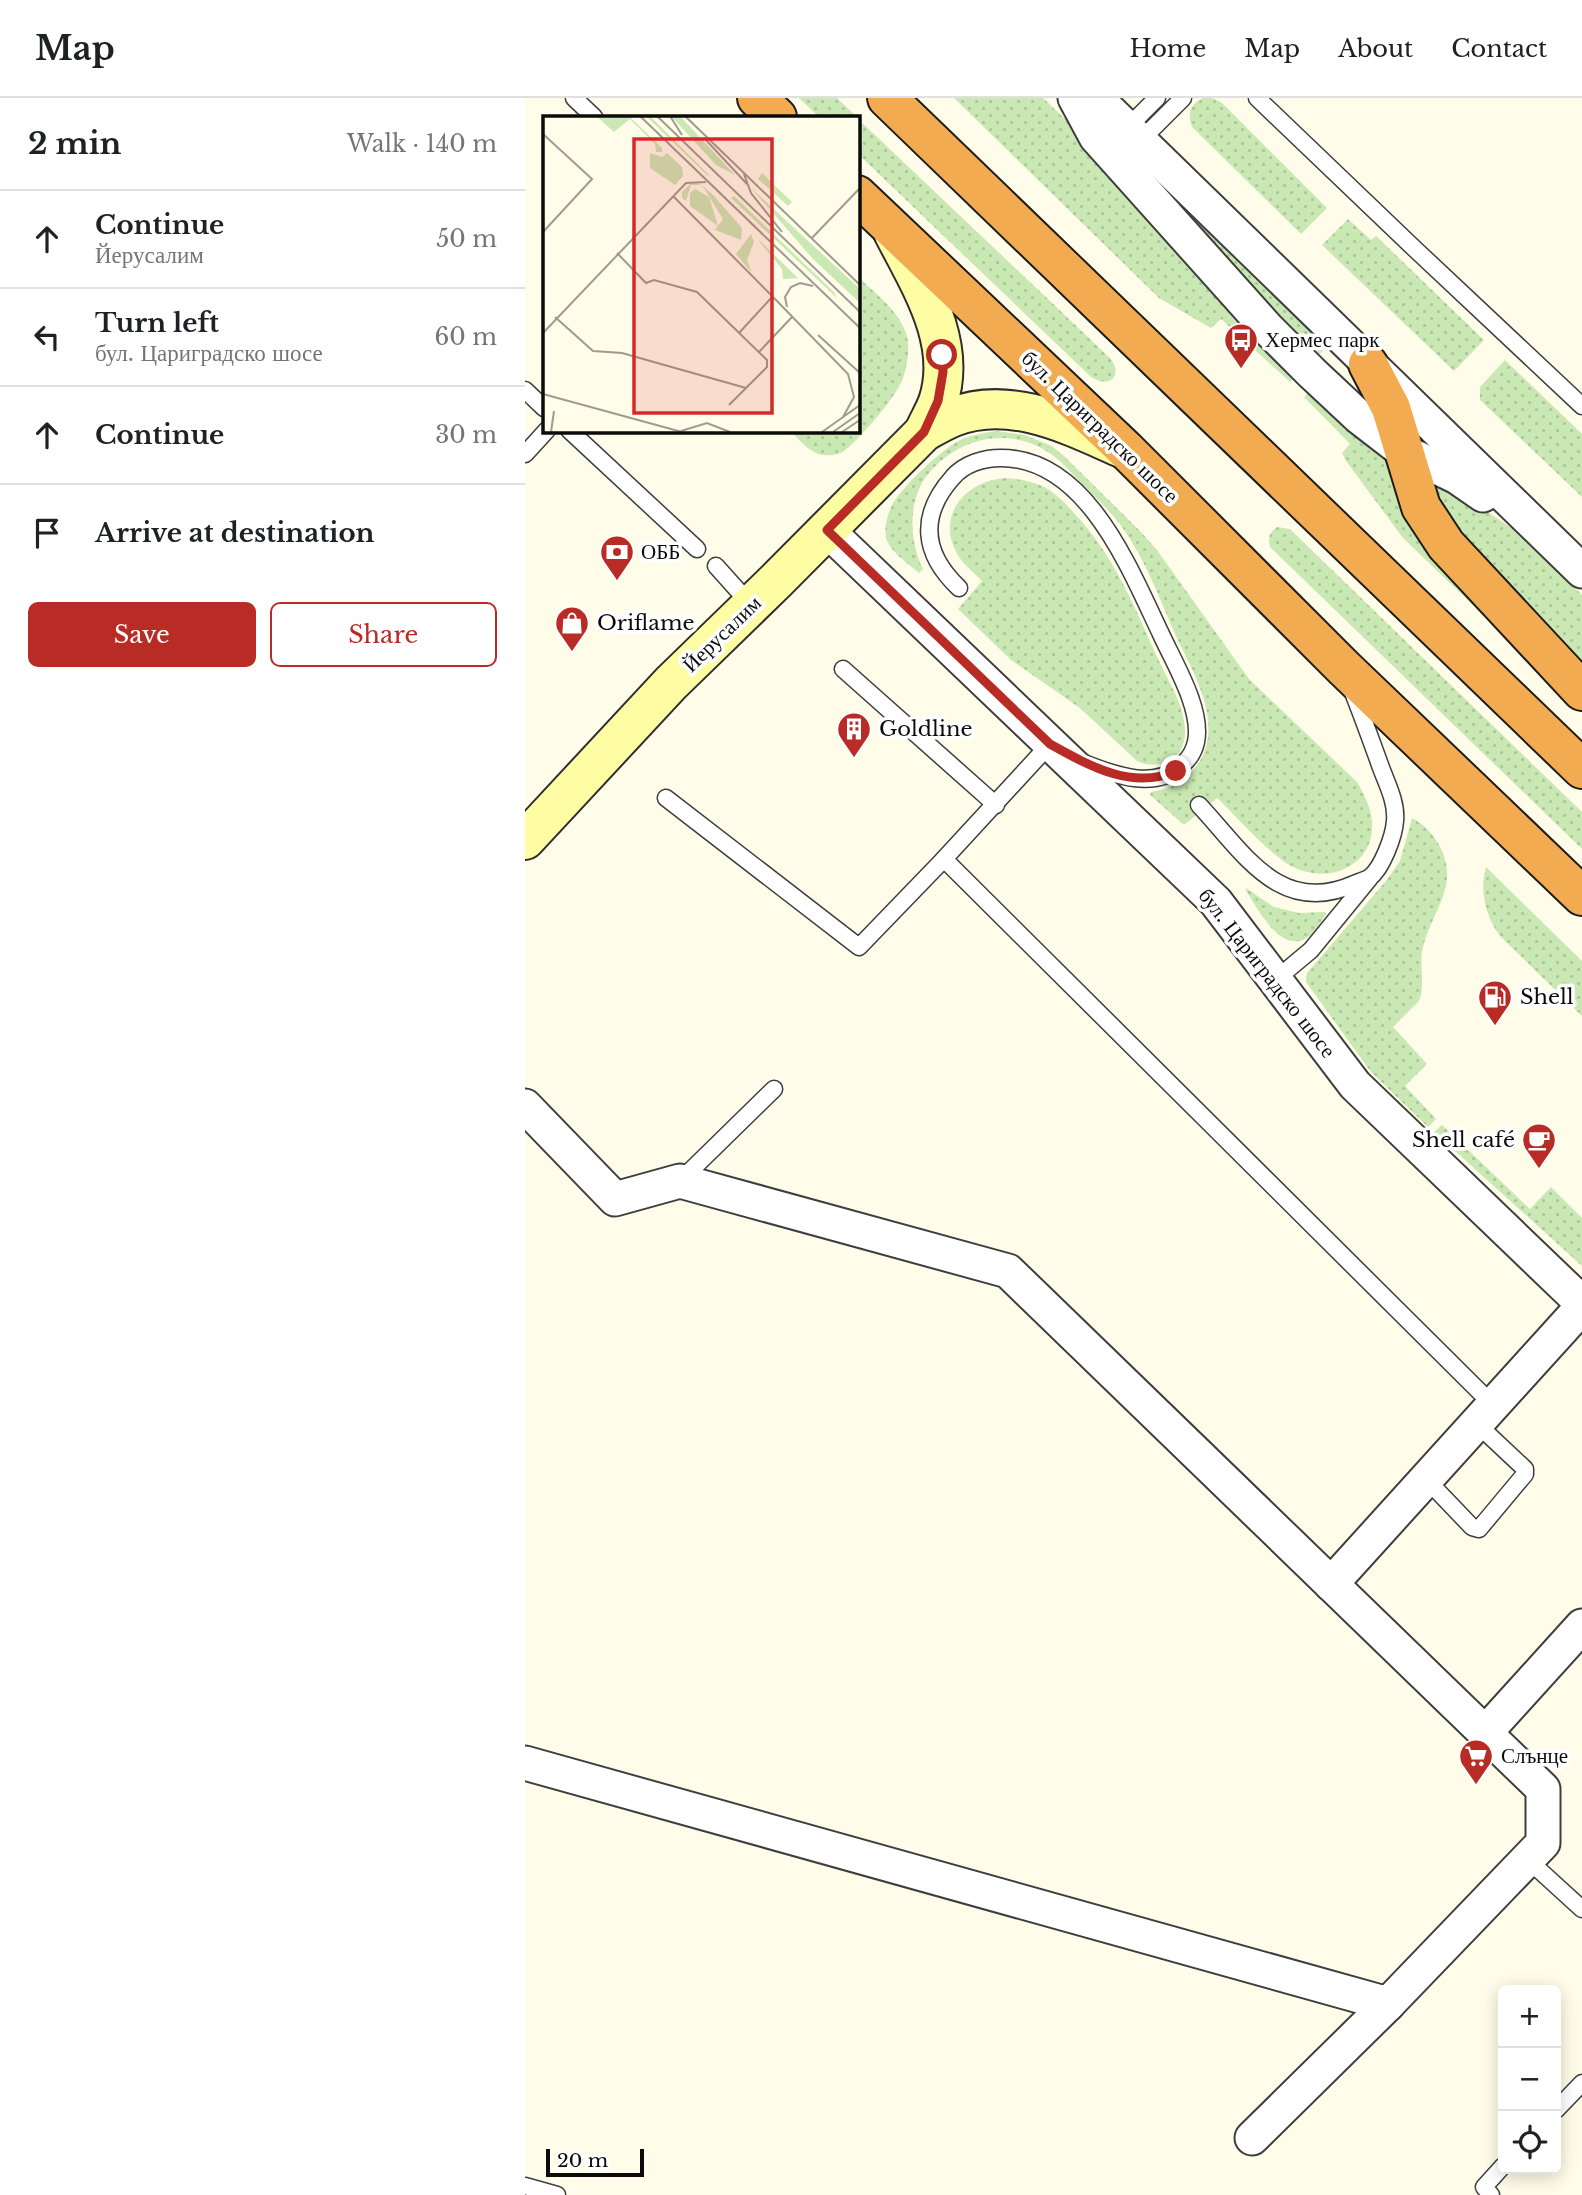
<!DOCTYPE html>
<html lang="en">
<head>
<meta charset="utf-8">
<style>
  :root { --surface:#fff; --page:#f6f6f6; --text:#202124; --muted:#757577; --line:#e0e0e0; --accent:#b82c25 }
  body { margin:0; font-family:"Libre Baskerville",serif; background:var(--page); color:var(--text) }
  .controls { position:absolute; right:21px; bottom:21px; display:grid; overflow:hidden; border-radius:10px; box-shadow:0 4px 18px #0003 }
  .controls button { width:63px; height:63px; display:grid; place-items:center; padding:0; border:0; border-bottom:2px solid var(--line); background:var(--surface); color:var(--text); font:35px sans-serif }
  .scale { position:absolute; left:21px; bottom:18px; width:98px; box-sizing:border-box; padding-left:7px; border:4px solid #0b0b0b; border-top:0; font-size:19px; line-height:24px; white-space:nowrap; color:#0b0b0b; -webkit-text-stroke:5px #fff; paint-order:stroke }
  .stop { position:absolute; width:21px; height:21px; margin:-16px; border:5px solid #b82c25; border-radius:50%; background:#fff }
  .stop.end { background:#b82c25; border-color:#fff; box-shadow:0 2px 7px #0008 }
  .list { margin:0; padding:0; list-style:none }
  h2 { display:flex; justify-content:space-between; align-items:center; height:91px; margin:0; padding:0 28px; font-size:30px }
  h2 small { font-size:23px; font-weight:400; color:var(--muted) }
  .list li { display:grid; grid-template-columns:46px 1fr auto; gap:21px; align-items:center; box-sizing:border-box; height:98px; padding:0 28px; border-top:2px solid var(--line) }
  .list b { display:block; font-size:26px; white-space:nowrap }
  .list p { margin:0; font-size:23px; white-space:nowrap; color:var(--muted) }
  .list em { font-size:23px; font-style:normal; color:var(--muted) }
  .actions { display:flex; gap:14px; padding:21px 28px }
  .actions a { flex:1; padding:16px 0; border:2px solid var(--accent); border-radius:10px; text-align:center; font-size:24px; color:var(--accent) }
  .actions .main { background:var(--accent); color:#fff }
  .icon { flex:none; width:38px; height:38px; fill:none; stroke:currentColor; stroke-width:2; stroke-linecap:round; stroke-linejoin:round }
  .map { position:relative; flex:none; width:1057px; height:2097px; overflow:hidden }
  header { display:flex; align-items:center; gap:42px; box-sizing:border-box; height:98px; padding:0 35px; background:var(--surface); border-bottom:2px solid var(--line) }
  header strong { font-size:33px }
  nav { display:flex; gap:38px; margin-inline-start:auto; font-size:24px }
  main { display:flex }
  aside { flex:1; background:var(--surface) }
  .map>svg:first-child { display:block }
  .grass { fill:url(#grass-dots) }
  .lines { fill:none; stroke-linecap:round; stroke-linejoin:round }
  .lane-casing { stroke:#3e3e3e; stroke-width:19 }
  .street-casing { stroke:#3e3e3e; stroke-width:37 }
  .secondary-casing { stroke:#2d2d2d; stroke-width:42 }
  .highway-casing { stroke:#1c1c1c; stroke-width:42 }
  .lane { stroke:#fff; stroke-width:16 }
  .street { stroke:#fff; stroke-width:33 }
  .secondary { stroke:#fefda4; stroke-width:38 }
  .highway { stroke:#f3ab52; stroke-width:38 }
  .route { stroke:#b82c25; stroke-width:9 }
  .labels { text-anchor:middle; dominant-baseline:central; stroke-width:7; stroke-linejoin:round; paint-order:stroke }
  .poi-label { font-size:21px; fill:#0b0b0b; stroke:#fff; text-anchor:start }
  .street-label { font-size:21px; fill:#0b0b0b; stroke:#fff }
  .inset-road { fill:none; stroke:#9d9c90; stroke-width:2 }
  .view { fill:#d62828; fill-opacity:0.15; stroke:#d62828; stroke-width:3.5 }
  .inset-edge { fill:none; stroke:#0b0b0b; stroke-width:3.5 }
</style>
</head>
<body>
<header>
<strong>Map</strong>
<nav><a>Home</a><a>Map</a><a>About</a><a>Contact</a></nav>
</header>
<main>
<aside>
<h2>2 min<small>Walk · 140 m</small></h2>
<ul class="list">
<li><svg class="icon" aria-label="ahead" viewBox="0 0 24 24"><path d="M12 20V5M6 11l6-6 6 6"/></svg><div><b>Continue</b><p>Йерусалим</p></div><em>50 m</em></li>
<li><svg class="icon" aria-label="left" viewBox="0 0 24 24"><path d="M17 20v-9H6M10 6l-5 5 5 5"/></svg><div><b>Turn left</b><p>бул. Цариградско шосе</p></div><em>60 m</em></li>
<li><svg class="icon" aria-label="ahead" viewBox="0 0 24 24"><path d="M12 20V5M6 11l6-6 6 6"/></svg><div><b>Continue</b></div><em>30 m</em></li>
<li><svg class="icon" aria-label="arrive" viewBox="0 0 24 24"><path d="M6 21V4h12l-3 4 3 4H6"/></svg><div><b>Arrive at destination</b></div></li>
</ul>
<div class="actions"><a class="main">Save</a><a>Share</a></div>
</aside>
<div class="map">
<svg width="1057" height="2097" viewBox="0 0 1057 2097">
  <defs>
    <pattern id="grass-dots" width="8" height="8" patternUnits="userSpaceOnUse" patternTransform="scale(1.75)"><rect width="8" height="8" fill="#cae8b4"/><path d="M2 2h.1M6 6h.1" fill="none" stroke="#acc699" stroke-width="1.8" stroke-linecap="round"/></pattern>
  </defs>
  <rect width="100%" height="100%" fill="#fffde9"/>
  <!-- grass -->
  <g class="grass">
    <path d="M274,0h38l20,19h-38z"/>
    <path d="M429,0h89l39,37 218,237 -10,10 -69,-63 -10,9 -52,-30z"/>
    <path d="M678,0h9l9,4 106,106 -26,26 -109,-107c-5,-13 -2,-23 11,-29z"/>
    <path d="M332,20l252,239c16,18 0,33 -19,19l-232,-222z"/>
    <path d="M625,75l178,172 -17,18z"/>
    <path d="M823,121l23,21 5,-4 108,104 -30,31 -132,-126z"/>
    <path d="M333,179c17,16 40,33 48,56 5,14 1,34 -4,48 -8,18 -42,58 -58,70 -6,4 -13,5 -20,4 -14,-1 -25,-16 -34,-24l67,-1z"/>
    <path d="M980,262l77,74v63l-102,-97v-13z"/>
    <path d="M789,289l74,65 169,234 -154,-148 -57,-77 -4,-8 8,-9 -46,-47z"/>
    <path d="M471,333l29,4 27,11 12,10 77,76 16,18 92,129 108,103c7,12 14,25 15,40 3,44 -43,63 -79,45 -22,-11 -56,-50 -76,-69l-33,27 -34,-30 1,-3c29,-4 53,-24 57,-55 4,-36 -19,-73 -34,-105 -15,-35 -29,-73 -52,-105 -11,-15 -26,-29 -39,-42 -11,-11 -22,-25 -35,-33 -41,-26 -89,-14 -119,21 -22,26 -20,68 -6,96l-4,4c-10,-9 -29,-21 -33,-35 -2,-10 1,-22 5,-31 9,-19 50,-57 69,-67 11,-5 24,-7 36,-9z"/>
    <path d="M901,376l39,23 54,36 63,62v78l-128,-141z"/>
    <path d="M480,380c15,1 32,4 46,13 8,6 16,14 23,22 40,42 61,95 85,148 10,21 26,46 26,70 1,27 -25,41 -48,30l-57,-53 -69,-48 -53,-51 24,-28c-7,-8 -17,-15 -23,-24 -25,-39 5,-76 46,-79z"/>
    <path d="M752,429l13,2 6,6 286,277v37l-312,-302c-2,-10 -1,-14 7,-20z"/>
    <path d="M887,720c23,12 40,41 34,68 -5,21 -18,40 -23,61 -4,16 1,33 -2,48l-2,6 -26,26 34,37 -22,22 31,33 -8,8 -57,-55 -65,-90 1,-9 79,-92 14,-20z"/>
    <path d="M961,769l96,94v55l-82,-80c-14,-18 -21,-46 -14,-69z"/>
    <path d="M721,790l28,19 25,6 26,-1 1,2c-5,8 -13,21 -21,25 -26,13 -48,-32 -59,-48z"/>
    <path d="M917,1027l88,84 21,-22 31,31v48l-148,-134z"/>
  </g>
  <g class="lines">
    <!-- lane casing -->
    <g class="lane-casing">
      <g id="lane">
        <path d="M49,0l20,19"/>
        <path d="M732,0l160,153 165,155"/>
        <path d="M599,31l3,-1 30,-30"/>
        <path d="M615,43l43,-43"/>
        <path d="M0,292l19,18"/>
        <path d="M44,332l128,119"/>
        <path d="M0,356l22,-24"/>
        <path d="M191,468l35,39"/>
        <path d="M434,490c-36,-34 -41,-72 -6,-111 11,-13 30,-19 48,-19 85,0 128,109 159,174 13,29 43,77 36,110 -2,9 -6,16 -13,22 -27,27 -69,11 -99,-1"/>
        <path d="M318,571l153,136"/>
        <path d="M141,700l193,149 85,-88 106,-115 5,3"/>
        <path d="M674,707c45,48 81,112 155,79 5,-2 11,-4 15,-6 13,-9 25,-42 26,-57 2,-19 -9,-39 -15,-56 -9,-25 -18,-50 -28,-75"/>
        <path d="M419,761l549,546"/>
        <path d="M749,883l37,-31 58,-71"/>
        <path d="M155,1083l94,-92"/>
        <path d="M901,1381l46,48 7,2 46,-55v-5l-49,-46"/>
        <path d="M1002,1761l55,50"/>
        <path d="M1031,2012l26,-27"/>
        <path d="M0,2088l32,9"/>
        <path d="M966,2097l-7,-8 19,-21"/>
      </g>
    </g>
    <!-- street casing -->
    <g class="street-casing">
      <g id="street">
        <path d="M550,0l21,39 172,192 44,44 47,44 44,34 54,26 26,18"/>
        <path d="M571,0l486,473"/>
        <path d="M302,432l389,372 139,183 227,218"/>
        <path d="M0,1008l90,93 65,-18 328,90 535,518v54l-155,161 -136,134"/>
        <path d="M806,1486l251,-277"/>
        <path d="M960,1635l97,-107"/>
        <path d="M0,1665l863,241"/>
      </g>
    </g>
    <!-- secondary casing -->
    <g class="secondary-casing">
      <g id="secondary">
        <path d="M368,134c26,51 65,110 45,170 -4,11 -10,20 -14,30"/>
        <path d="M0,742l146,-157 105,-102 148,-149c9,-5 19,-11 29,-15 58,-23 118,9 171,32"/>
      </g>
    </g>
    <!-- highway casing -->
    <g class="highway-casing">
      <g id="highway">
        <path d="M232,0l20,19"/>
        <path d="M362,0l695,671"/>
        <path d="M332,97l269,255 218,218 238,228"/>
        <path d="M843,266l23,44 30,99 25,38 136,146"/>
      </g>
    </g>
    <!-- lane -->
    <use href="#lane" class="lane"/>
    <!-- street -->
    <use href="#street" class="street"/>
    <!-- secondary -->
    <use href="#secondary" class="secondary"/>
    <!-- highway -->
    <use href="#highway" class="highway"/>
  </g>
  <g class="lines">
    <!-- route -->
    <path class="route" d="M417,257l1,17 -5,29 -14,31 -97,98 223,214c38,21 82,47 126,27"/>
  </g>
  <!-- icons -->
  <defs>
    <g id="bus-pin" transform="scale(1.75)"><path d="M0 17L-7.5 6A9.5 9.5 0 1 1 7.5 6Z" fill="#b82c25" stroke="#fff"/><path d="M-5-6H5V4H4V6H2V4H-2V6H-4V4H-5ZM-3.5-4V0h7V-4ZM-3.5 1.2v1.5H-2V1.2ZM2 1.2v1.5H3.5V1.2Z" fill="#fff"/></g>
    <g id="bank-pin" transform="scale(1.75)"><path d="M0 17L-7.5 6A9.5 9.5 0 1 1 7.5 6Z" fill="#b82c25" stroke="#fff"/><path d="M-6-4H6V4H-6ZM0-2.3a2.3 2.3 0 1 0 0 4.6a2.3 2.3 0 1 0 0-4.6Z" fill="#fff"/></g>
    <g id="shop-pin" transform="scale(1.75)"><path d="M0 17L-7.5 6A9.5 9.5 0 1 1 7.5 6Z" fill="#b82c25" stroke="#fff"/><path d="M-5-2.5h2.3a2.7 3.5 0 0 1 5.4 0H5L5.5 6h-11ZM-1.5-2.5h3a1.5 2.3 0 0 0-3 0Z" fill="#fff"/></g>
    <g id="building-pin" transform="scale(1.75)"><path d="M0 17L-7.5 6A9.5 9.5 0 1 1 7.5 6Z" fill="#b82c25" stroke="#fff"/><path d="M-4-6H4V6H1V3H-1V6H-4ZM-2.5-4.3h1.7v1.8h-1.7ZM.8-4.3h1.7v1.8H.8ZM-2.5-1h1.7V.8h-1.7ZM.8-1h1.7V.8H.8Z" fill="#fff"/></g>
    <g id="fuel-pin" transform="scale(1.75)"><path d="M0 17L-7.5 6A9.5 9.5 0 1 1 7.5 6Z" fill="#b82c25" stroke="#fff"/><path d="M-5.5-6h7V0h2V4h1.3V-2.5L3-4.5l.8-.8L6-3V5H2.5V1h-1V6h-7ZM-4.2-4.7v3.2H.2V-4.7Z" fill="#fff"/></g>
    <g id="cafe-pin" transform="scale(1.75)"><path d="M0 17L-7.5 6A9.5 9.5 0 1 1 7.5 6Z" fill="#b82c25" stroke="#fff"/><path d="M-5.5-4.5H6V0H3Q3 3.5 0 3.5H-2.5Q-5.5 3.5-5.5 0ZM3-3.2v2h1.7v-2ZM-6 4.5H4V6H-6Z" fill="#fff"/></g>
    <g id="supermarket-pin" transform="scale(1.75)"><path d="M0 17L-7.5 6A9.5 9.5 0 1 1 7.5 6Z" fill="#b82c25" stroke="#fff"/><path d="M-6-5.5h2.5l.6 2H6L4.5 2H-2.5L-4.4-4H-6ZM-1.5 3.2a1.3 1.3 0 1 0 .1 0ZM3 3.2a1.3 1.3 0 1 0 .1 0Z" fill="#fff"/></g>
  </defs>
  <g fill-rule="evenodd">
    <use href="#bus-pin" x="716" y="242"/>
    <use href="#bank-pin" x="92" y="454"/>
    <use href="#shop-pin" x="47" y="525"/>
    <use href="#building-pin" x="329" y="631"/>
    <use href="#fuel-pin" x="970" y="899"/>
    <use href="#cafe-pin" x="1014" y="1042"/>
    <use href="#supermarket-pin" x="951" y="1658"/>
  </g>
  <g class="labels">
    <!-- poi labels -->
    <g class="poi-label">
      <text x="740" y="242">Хермес парк</text>
      <text x="116" y="454">ОББ</text>
      <text x="72" y="525">Oriflame</text>
      <text x="354" y="631">Goldline</text>
      <text x="995" y="899">Shell</text>
      <text x="990" y="1042" text-anchor="end">Shell café</text>
      <text x="976" y="1658">Слънце</text>
    </g>
    <!-- street labels -->
    <g class="street-label">
      <text transform="translate(575 329) rotate(44)">бул. Цариградско шосе</text>
      <text transform="translate(197 536) rotate(-44)">Йерусалим</text>
      <text transform="translate(742 875) rotate(52)">бул. Цариградско шосе</text>
    </g>
  </g>
  <!-- overview -->
  <g transform="translate(18 18)">
    <rect width="317" height="317" fill="#fffde9"/>
    <path d="M53,0h33l33,32v4h-6l-1,-8 -25,-25 -16,13zM103,0h4l60,60 -3,-1zM128,0h9l55,59 -19,-10zM107,37l12,4 5,-4 15,14 1,9 -8,9 -25,-17zM219,57l30,29 -4,4 -30,-27zM152,67l7,2 12,11 28,32 -1,12 -26,-10 8,-11 -21,-34h-11l-5,16 -4,-3v-6l8,-8zM208,72l109,101v14l-47,-44zM152,73l14,8 9,29 -28,-20v-13zM191,80l100,96 3,6 -106,-100zM208,118l3,8 -7,18 5,13 -16,-19zM216,125v-1l39,38 -15,1 -1,-10z" fill="#cae8b4"/>
    <path class="inset-road" d="M97,0l220,212M114,0l203,196M127,0l12,19M142,0l175,169M0,18l49,45 -49,53M163,24l41,44M201,58l7,19 31,39M130,80l102,103M268,123l49,-51M74,137l29,30 8,-3 43,12 70,68v7l-38,38M232,183l73,75 6,23 -11,20M244,191l-2,-10 6,-10 9,-4 13,3M12,201l38,34 29,2 124,35M0,217l143,-150 20,-1M196,217l33,-36M275,219l42,38M216,236l33,-35M0,278l139,38M138,315l26,-8 23,9M8,316l3,-21M279,316l38,-27M290,316l27,-19M299,316l18,-12"/>
    <path class="view" d="M91,23h138v274h-138z"/>
    <rect width="317" height="317" class="inset-edge"/>
  </g>
</svg>
<div class="controls">
<button>+</button>
<button>−</button>
<button><svg class="icon" aria-label="locate" viewBox="0 0 24 24"><circle cx="12" cy="12" r="6"/><path d="M12 2v4M12 18v4M2 12h4M18 12h4"/></svg></button>
</div>
<div class="scale">20 m</div>
<div class="stop" style="left:417px;top:257px"></div>
<div class="stop end" style="left:651px;top:673px"></div>
</div>
</main>
</body>
</html>
